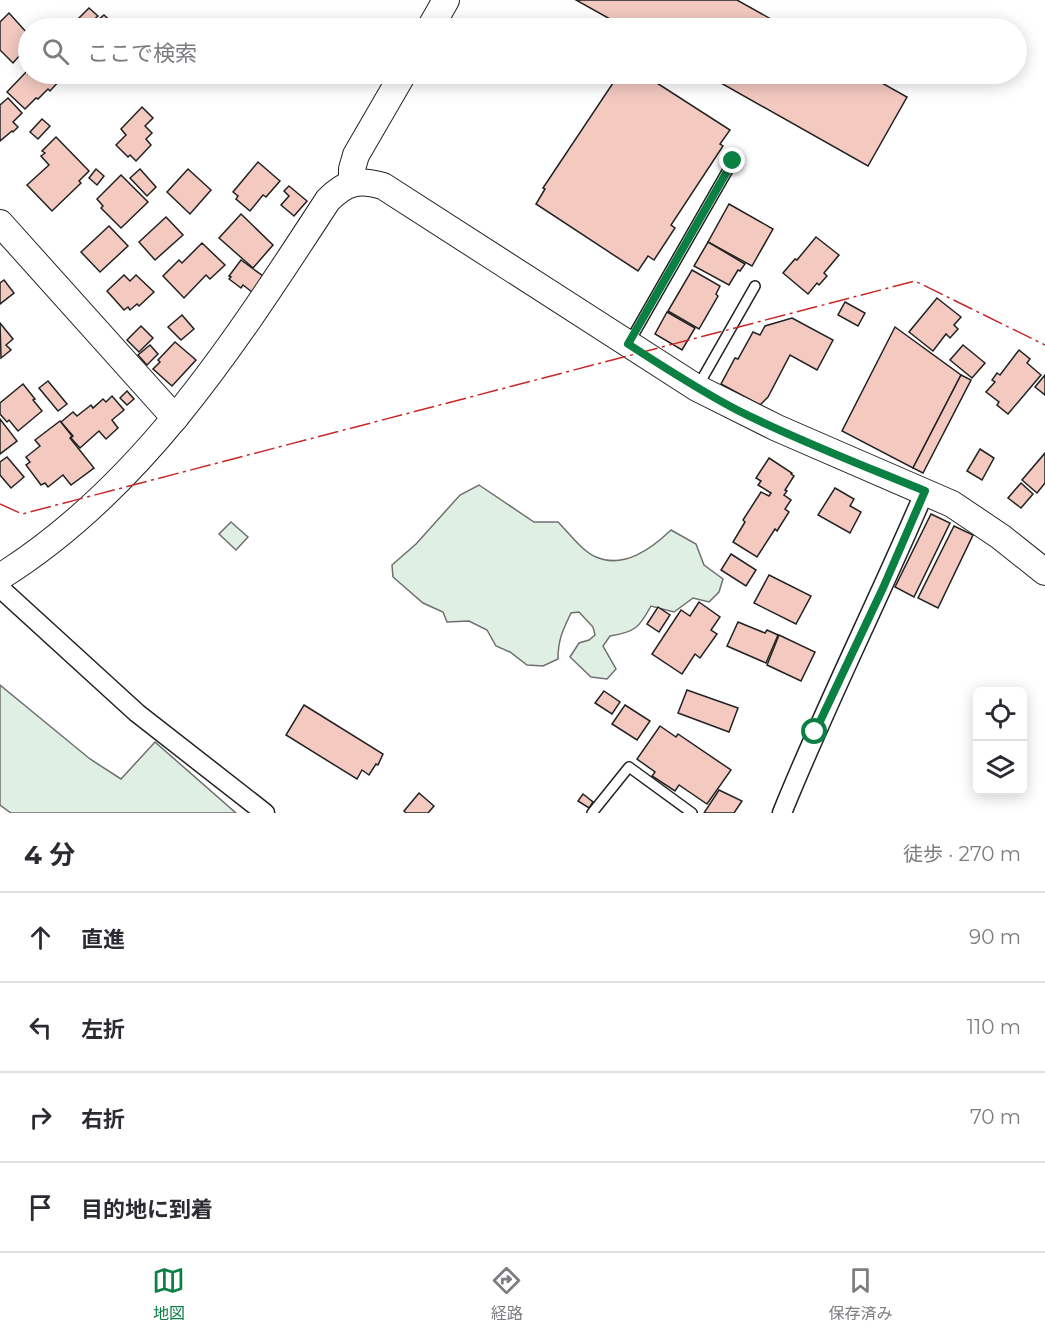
<!DOCTYPE html>
<html lang="ja">
<head>
<meta charset="utf-8">
<style>
  :root { --surface:#fff; --page:#f2f2f3; --text:#2b2b33; --muted:#7c7c81; --line:#e1e1e2; --accent:#0b8043 }
  body { margin:0; font-family:Montserrat,"Noto Sans JP",sans-serif; background:var(--page); color:var(--text) }
  .controls { position:absolute; right:18px; bottom:18px; display:grid; overflow:hidden; border-radius:9px; box-shadow:0 3px 15px #0003 }
  .controls button { width:54px; height:54px; display:grid; place-items:center; padding:0; border:0; border-bottom:2px solid var(--line); background:var(--surface); color:var(--text); font:30px sans-serif }
  .stop { position:absolute; width:18px; height:18px; margin:-14px; border:4px solid #0b8043; border-radius:50%; background:#fff }
  .stop.end { background:#0b8043; border-color:#fff; box-shadow:0 2px 6px #0008 }
  .list { margin:0; padding:0; list-style:none }
  h2 { display:flex; justify-content:space-between; align-items:center; height:78px; margin:0; padding:0 24px; font-size:26px }
  h2 small { font-size:20px; font-weight:400; color:var(--muted) }
  .list li { display:grid; grid-template-columns:39px 1fr auto; gap:18px; align-items:center; box-sizing:border-box; height:90px; padding:0 24px; border-top:2px solid var(--line) }
  .list b { display:block; font-size:22px; white-space:nowrap }
  .list em { font-size:20px; font-style:normal; color:var(--muted) }
  .icon { flex:none; width:33px; height:33px; fill:none; stroke:currentColor; stroke-width:2; stroke-linecap:round; stroke-linejoin:round }
  .map { position:relative; flex:none; width:1045px; height:813px; overflow:hidden }
  .search { position:absolute; background:var(--surface); box-shadow:0 3px 15px #0003; left:18px; right:18px; top:18px; height:66px; display:flex; align-items:center; gap:15px; box-sizing:border-box; padding:0 21px; border-radius:33px; color:var(--muted); font-size:22px }
  .sheet { height:438px; background:var(--surface) }
  nav { display:flex; justify-content:space-around; align-items:center; box-sizing:border-box; height:84px; border-top:2px solid var(--line); background:var(--surface); font-size:16px; color:var(--muted) }
  nav a { display:grid; justify-items:center; gap:3px }
  nav .on { color:var(--accent) }
  .map>svg:first-child { display:block }
  .green { fill:#e0efe3; stroke:#6f6f6f; stroke-width:1.5 }
  .building { fill:#f3c9c0; stroke:#222; stroke-width:1.5 }
  .lines { fill:none; stroke-linecap:round; stroke-linejoin:round }
  .lane-casing { stroke:#222; stroke-width:12 }
  .street-casing { stroke:#222; stroke-width:21 }
  .secondary-casing { stroke:#222; stroke-width:28 }
  .lane { stroke:#fff; stroke-width:9 }
  .street { stroke:#fff; stroke-width:18 }
  .secondary { stroke:#fff; stroke-width:26 }
  .power { stroke:#c62828; stroke-width:1.5; stroke-dasharray:21 4.5 3 4.5; stroke-linecap:butt }
  .route { stroke:#0b8043; stroke-width:8 }
</style>
</head>
<body>
<div class="map">
<svg width="1045" height="813" viewBox="0 0 1045 813">
  <rect width="100%" height="100%" fill="#fff"/>
  <!-- green -->
  <g class="green">
    <path d="M479,485l55,37h24c10,10 25,30 38,35 28,12 55,-8 75,-27l25,14 8,21 19,14 -4,13 -10,10 -16,-4 -19,14 -23,-6c-12,22 -16,26 -41,30l-7,10 13,23 -9,10 -16,-2 -21,-20 9,-14 10,-3 6,-5 -2,-8 -14,-15 -8,1c-8,17 -13,26 -13,46l-15,7 -16,-1 -17,-13 -14,-6 -9,-16 -18,-9 -22,1 -4,-10 -20,-9 -30,-26 -1,-12 24,-21 44,-49z"/>
    <path d="M231,522l17,15 -12,13 -17,-16z"/>
    <path d="M0,685l90,74 31,20 34,-37 81,71h-225l-11,-8z"/>
  </g>
  <!-- building -->
  <g class="building">
    <path d="M576,0h161l50,28h-161z"/>
    <path d="M89,8l9,8 -14,12 -8,-7z"/>
    <path d="M9,13l19,21v12l-15,17 -13,-13v-28z"/>
    <path d="M104,15l13,12 -2,1h-27z"/>
    <path d="M28,70v4h27l6,5 -11,12 -2,-2 -10,10 -2,-1 -11,11 -18,-17z"/>
    <path d="M619,74h24l87,56 -10,14 3,2 -52,79 4,3 -21,32 -6,-4 -10,15 -102,-67 9,-15 -2,-1z"/>
    <path d="M705,74h161l41,23 -39,69z"/>
    <path d="M8,98l14,15 -9,9 5,5 -5,5 -1,-1 -12,10v-36z"/>
    <path d="M142,107l11,11 -8,8 7,7 -6,6 5,6 -15,16 -6,-6 -2,2 -12,-12 10,-10 -5,-6z"/>
    <path d="M42,119l8,7 -12,13 -8,-7z"/>
    <path d="M56,137l33,34 -10,10 2,2 -29,28 -25,-26 22,-20 -8,-9 4,-3 -3,-2z"/>
    <path d="M258,162l22,19 -14,16 -3,-2 -13,16 -14,-12 2,-3 -5,-4z"/>
    <path d="M96,169l8,7 -7,9 -8,-7z"/>
    <path d="M140,169l16,18 -9,9 -17,-18z"/>
    <path d="M188,169l23,21 -21,24 -23,-22z"/>
    <path d="M121,175l27,27 -27,26 -20,-20 2,-2 -6,-7z"/>
    <path d="M289,186l18,15 -13,15 -13,-11 8,-9 -5,-5z"/>
    <path d="M729,204l44,25 -21,37 -44,-24z"/>
    <path d="M241,214l32,31 -20,23 -34,-30z"/>
    <path d="M166,217l17,18 -28,25 -16,-18z"/>
    <path d="M109,226l19,20 -28,26 -19,-20z"/>
    <path d="M816,237l23,18 -15,18 3,3 -8,9 -2,-2 -9,11 -25,-21 12,-14 2,1z"/>
    <path d="M708,242l37,22 -5,7 -2,-1 -9,15 -35,-19z"/>
    <path d="M202,243l23,22 -15,14 -4,-4 -22,23 -21,-22 16,-16 3,3z"/>
    <path d="M241,260l22,16 -11,16 -9,-7 -2,3 -12,-9 2,-2 -2,-1z"/>
    <path d="M692,270l28,16 -4,8 2,2 -19,33 -31,-18z"/>
    <path d="M124,275l6,6 6,-6 18,17 -15,14 -2,-2 -7,6 -2,-3 -4,3 -17,-19z"/>
    <path d="M4,280l10,13 -14,11v-21z"/>
    <path d="M937,298l24,19 -7,8 4,4 -8,9 -4,-4 -13,17 -24,-19z"/>
    <path d="M845,302l20,11 -7,13 -20,-11z"/>
    <path d="M667,312l28,16 -13,22 -27,-16z"/>
    <path d="M182,315l12,14 -13,11 -13,-13z"/>
    <path d="M792,318l41,22 -16,30 -27,-15 -22,42 -8,8 -39,-21 14,-26 3,1 15,-27 7,3 5,-9z"/>
    <path d="M0,323l13,16 -7,6 5,5 -10,8z"/>
    <path d="M141,326l12,12 -14,14 -12,-12z"/>
    <path d="M895,327l66,48 -48,93 -71,-37z"/>
    <path d="M175,342l21,18 -24,26 -19,-17 7,-7 -2,-2z"/>
    <path d="M150,345l8,9 -11,11 -9,-10z"/>
    <path d="M963,345l22,18 -13,15 -22,-18z"/>
    <path d="M1019,350l11,9 -3,4 14,12 -33,39 -11,-9 2,-3 -13,-10 9,-10 -3,-2 5,-7 3,2z"/>
    <path d="M961,375l10,5 -48,93 -10,-5z"/>
    <path d="M1045,375v20l-10,-8z"/>
    <path d="M48,381l19,23 -9,7 -19,-23z"/>
    <path d="M23,384l12,15 -2,1 9,11 -24,20 -9,-11 -2,2 -7,-8v-11z"/>
    <path d="M127,391l7,8 -7,6 -7,-7z"/>
    <path d="M112,396l12,14 -12,10 6,8 -12,11 -7,-8 -19,17 -9,-10 2,-2 -12,-14 12,-10 4,4 14,-11 2,3 10,-9 3,3z"/>
    <path d="M0,419l17,22 -17,13z"/>
    <path d="M60,421l12,15 -2,2 24,30 -23,17 -8,-10 -15,12 -3,-4 -4,2 -15,-20 4,-3 -4,-5 14,-11 -5,-6z"/>
    <path d="M980,449l14,9 -12,22 -15,-9z"/>
    <path d="M1045,453v30l-8,10 -15,-13z"/>
    <path d="M7,457l17,20 -13,11 -11,-13v-13z"/>
    <path d="M769,458l23,15 -1,1 3,2 -9,14 2,1 -3,4 7,5 -6,9 4,3 -12,19 -2,-2 -18,28 -24,-15 12,-20 -2,-2 18,-28 8,4 2,-3 -13,-8 3,-4 -5,-3z"/>
    <path d="M1021,483l12,11 -12,14 -13,-10z"/>
    <path d="M835,488l19,11 -4,7 11,6 -11,21 -32,-18z"/>
    <path d="M931,514l19,9 -36,74 -19,-10z"/>
    <path d="M954,526l19,9 -35,73 -20,-10z"/>
    <path d="M731,554l25,16 -10,16 -25,-16z"/>
    <path d="M769,575l42,21 -15,28 -42,-21z"/>
    <path d="M699,602l21,15 -9,13 6,4 -17,24 -5,-4 -13,20 -30,-20 29,-44 9,6z"/>
    <path d="M658,607l12,8 -11,17 -12,-8z"/>
    <path d="M738,622l27,11 2,-3 11,5 -12,28 -39,-17z"/>
    <path d="M779,635l36,17 -14,29 -34,-16z"/>
    <path d="M687,690l51,18 -9,24 -51,-19z"/>
    <path d="M604,691l16,11 -8,12 -17,-11z"/>
    <path d="M304,705l79,49 -5,11 -2,-1 -7,11 -7,-5 -5,9 -71,-44z"/>
    <path d="M625,705l25,16 -13,19 -25,-16z"/>
    <path d="M660,726l16,11 2,-3 53,36 -24,34 -28,-19 -4,6 -23,-15 3,-4 -18,-13z"/>
    <path d="M719,790l23,11 -8,12h-30z"/>
    <path d="M419,793l15,13 -6,7h-22l-2,-2z"/>
    <path d="M583,794l10,8 -4,6 -11,-7z"/>
  </g>
  <g class="lines">
    <!-- lane casing -->
    <g class="lane-casing">
      <g id="lane">
        <path d="M630,341l103,-180"/>
        <path d="M698,386l57,-100"/>
        <path d="M592,813l37,-46 63,46"/>
      </g>
    </g>
    <!-- street casing -->
    <g class="street-casing">
      <g id="street">
        <path d="M0,588l137,125 128,100"/>
        <path d="M782,813c44,-109 97,-214 143,-322"/>
      </g>
    </g>
    <!-- secondary casing -->
    <g class="secondary-casing">
      <g id="secondary">
        <path d="M430,28l16,-28"/>
        <path d="M352,183v-14l4,-14 47,-81"/>
        <path d="M0,223l175,195"/>
        <path d="M0,577c144,-90 237,-238 328,-377 18,-18 30,-21 55,-14l314,202 80,40 175,76 49,33 44,35"/>
      </g>
    </g>
    <!-- lane -->
    <use href="#lane" class="lane"/>
    <!-- street -->
    <use href="#street" class="street"/>
    <!-- secondary -->
    <use href="#secondary" class="secondary"/>
    <!-- power -->
    <path class="power" d="M0,504l22,10 893,-233 130,64"/>
  </g>
  <g class="lines">
    <!-- route -->
    <path class="route" d="M733,161l-105,183c36,23 72,47 111,67 60,30 123,54 186,80l-42,97 -68,144"/>
  </g>
</svg>
<div class="controls">
<button><svg class="icon" aria-label="locate" viewBox="0 0 24 24"><circle cx="12" cy="12" r="6"/><path d="M12 2v4M12 18v4M2 12h4M18 12h4"/></svg></button>
<button><svg class="icon" aria-label="layers" viewBox="0 0 24 24"><path d="M12 4l9 5-9 5-9-5zM3 14l9 5 9-5"/></svg></button>
</div>
<div class="stop" style="left:815px;top:732px"></div>
<div class="stop end" style="left:733px;top:161px"></div>
<div class="search"><svg class="icon" aria-label="search" viewBox="0 0 24 24"><circle cx="10" cy="10" r="6"/><path d="M15 15l6 6"/></svg>ここで検索</div>
</div>
<section class="sheet">
<h2>4 分<small>徒歩 · 270 m</small></h2>
<ul class="list">
<li><svg class="icon" aria-label="ahead" viewBox="0 0 24 24"><path d="M12 20V5M6 11l6-6 6 6"/></svg><div><b>直進</b></div><em>90 m</em></li>
<li><svg class="icon" aria-label="left" viewBox="0 0 24 24"><path d="M17 20v-9H6M10 6l-5 5 5 5"/></svg><div><b>左折</b></div><em>110 m</em></li>
<li><svg class="icon" aria-label="right" viewBox="0 0 24 24"><path d="M7 20v-9h11M14 6l5 5-5 5"/></svg><div><b>右折</b></div><em>70 m</em></li>
<li><svg class="icon" aria-label="arrive" viewBox="0 0 24 24"><path d="M6 21V4h12l-3 4 3 4H6"/></svg><div><b>目的地に到着</b></div></li>
</ul>
</section>
<nav>
<a class="on"><svg class="icon" aria-label="map" viewBox="0 0 24 24"><path d="M3 6l6-2 6 2 6-2v14l-6 2-6-2-6 2zM9 4v14M15 6v14"/></svg>地図</a>
<a><svg class="icon" aria-label="directions" viewBox="0 0 24 24"><path d="M12 3l9 9-9 9-9-9zM9 14v-3h6M13 9l2 2-2 2"/></svg>経路</a>
<a><svg class="icon" aria-label="saved" viewBox="0 0 24 24"><path d="M7 4h10v16l-5-4-5 4z"/></svg>保存済み</a>
</nav>
</body>
</html>
